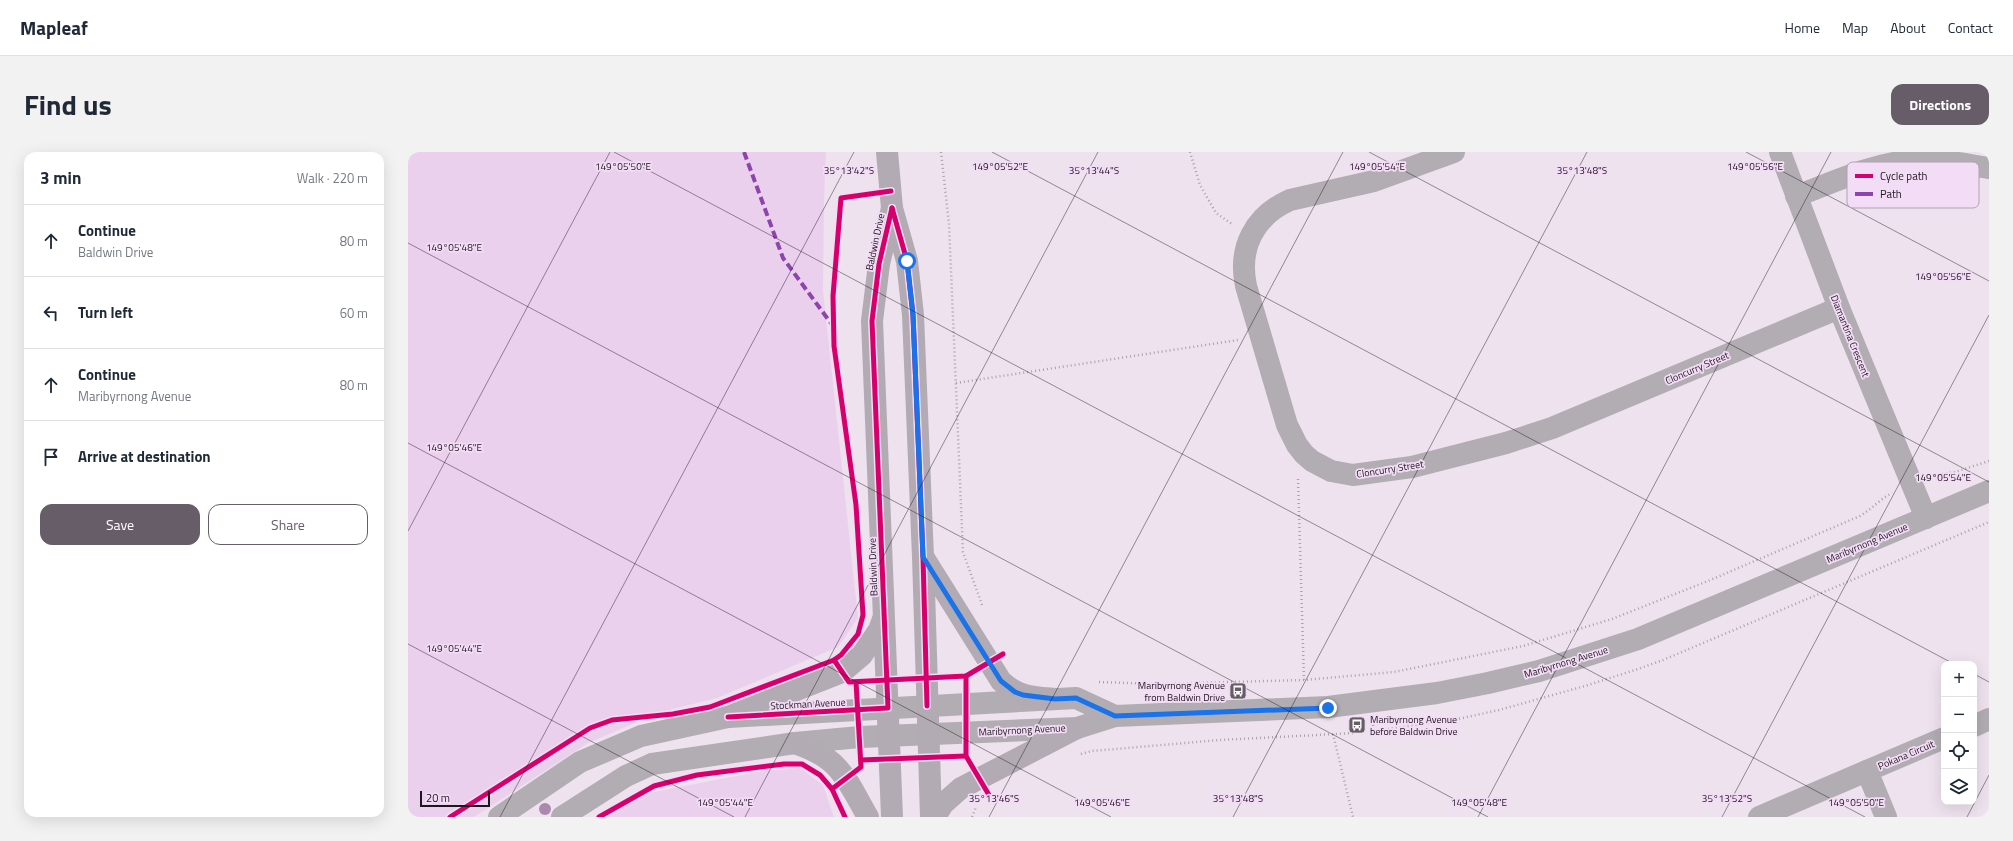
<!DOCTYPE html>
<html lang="en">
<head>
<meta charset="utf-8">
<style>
  :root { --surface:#fff; --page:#f2f2f3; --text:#1f2937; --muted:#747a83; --line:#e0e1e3; --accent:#675d68 }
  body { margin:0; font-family:"Titillium Web",sans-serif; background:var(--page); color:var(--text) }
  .controls { position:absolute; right:12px; bottom:12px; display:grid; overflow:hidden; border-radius:8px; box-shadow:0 4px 16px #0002 }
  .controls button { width:36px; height:36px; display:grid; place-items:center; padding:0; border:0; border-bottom:1px solid var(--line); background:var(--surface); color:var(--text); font:20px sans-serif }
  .scale { position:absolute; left:12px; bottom:10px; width:70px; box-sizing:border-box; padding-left:4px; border:2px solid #1e161f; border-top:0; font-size:11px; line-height:14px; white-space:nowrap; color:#1e161f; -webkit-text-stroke:3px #f3dcf5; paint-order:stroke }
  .stop { position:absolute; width:12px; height:12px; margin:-9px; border:3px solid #1a73e8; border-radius:50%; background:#fff }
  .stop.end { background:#1a73e8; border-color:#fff; box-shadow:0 1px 4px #0008 }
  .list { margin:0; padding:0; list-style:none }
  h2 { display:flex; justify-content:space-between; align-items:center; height:52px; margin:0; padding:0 16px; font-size:17px }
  h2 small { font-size:13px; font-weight:400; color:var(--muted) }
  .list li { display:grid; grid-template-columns:26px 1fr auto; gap:12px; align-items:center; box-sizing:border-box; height:72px; padding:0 16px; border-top:1px solid var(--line) }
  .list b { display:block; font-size:15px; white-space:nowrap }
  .list p { margin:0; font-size:13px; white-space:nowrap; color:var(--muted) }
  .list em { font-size:13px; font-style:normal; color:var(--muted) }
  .actions { display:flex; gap:8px; padding:12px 16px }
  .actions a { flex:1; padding:9px 0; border:1px solid var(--accent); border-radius:12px; text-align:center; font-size:14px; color:var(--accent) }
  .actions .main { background:var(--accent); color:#fff }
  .icon { flex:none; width:22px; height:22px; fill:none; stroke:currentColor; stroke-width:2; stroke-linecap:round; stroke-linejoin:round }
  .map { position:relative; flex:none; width:1581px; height:665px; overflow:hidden; border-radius:12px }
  header { display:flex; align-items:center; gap:24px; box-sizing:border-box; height:56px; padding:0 20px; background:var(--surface); border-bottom:1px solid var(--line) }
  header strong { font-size:19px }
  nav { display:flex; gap:22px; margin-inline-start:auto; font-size:14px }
  .intro { display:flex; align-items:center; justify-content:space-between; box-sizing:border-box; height:96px; padding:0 24px }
  h1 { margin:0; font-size:28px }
  .button { padding:10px 18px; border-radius:12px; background:var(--accent); color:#fff; font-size:14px; font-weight:700 }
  main { display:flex; gap:24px; padding:0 24px }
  aside { flex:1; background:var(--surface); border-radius:12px; box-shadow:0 4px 16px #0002 }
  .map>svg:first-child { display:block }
  .green { fill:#ebd0ed }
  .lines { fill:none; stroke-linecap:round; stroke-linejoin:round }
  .path { stroke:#a8a3a9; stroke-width:2.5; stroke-dasharray:1 3; stroke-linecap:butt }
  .minor { stroke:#b2acb3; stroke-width:22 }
  .tertiary { stroke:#b2acb3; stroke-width:22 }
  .secondary { stroke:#b2abb3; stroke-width:22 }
  .quiet { stroke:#8e44ad; stroke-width:4; stroke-dasharray:8 4; stroke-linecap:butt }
  .cycleway-casing { stroke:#f3dcf5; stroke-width:8 }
  .cycleway { stroke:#d6006c; stroke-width:5 }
  .tree { fill:#ab89ae }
  .route { stroke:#1a73e8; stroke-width:5 }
  .ticks { fill:none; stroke:#1e161f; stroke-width:1; stroke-opacity:0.45 }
  .labels { text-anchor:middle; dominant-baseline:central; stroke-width:3.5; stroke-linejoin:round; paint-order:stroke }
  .street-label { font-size:10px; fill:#1e161f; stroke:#f3dcf5 }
  .poi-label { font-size:10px; fill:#1e161f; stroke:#f3dcf5; text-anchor:end }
  .key { fill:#f3dcf5; stroke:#b3a1b5; stroke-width:1 }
  .key-label { font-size:11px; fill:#1e161f }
  .ticks-label { font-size:10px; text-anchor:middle; fill:#1e161f; stroke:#f3dcf5; stroke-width:3.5; stroke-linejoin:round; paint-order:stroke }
</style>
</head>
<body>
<header>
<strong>Mapleaf</strong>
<nav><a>Home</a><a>Map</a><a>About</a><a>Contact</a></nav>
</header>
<div class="intro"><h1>Find us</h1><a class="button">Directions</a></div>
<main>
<aside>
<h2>3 min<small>Walk · 220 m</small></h2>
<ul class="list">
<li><svg class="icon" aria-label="ahead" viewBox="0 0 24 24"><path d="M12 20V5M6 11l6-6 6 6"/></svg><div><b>Continue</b><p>Baldwin Drive</p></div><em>80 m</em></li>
<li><svg class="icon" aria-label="left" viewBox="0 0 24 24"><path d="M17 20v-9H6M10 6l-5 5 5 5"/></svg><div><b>Turn left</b></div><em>60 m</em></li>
<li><svg class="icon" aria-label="ahead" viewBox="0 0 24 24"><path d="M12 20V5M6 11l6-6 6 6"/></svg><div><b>Continue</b><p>Maribyrnong Avenue</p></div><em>80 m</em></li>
<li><svg class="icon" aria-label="arrive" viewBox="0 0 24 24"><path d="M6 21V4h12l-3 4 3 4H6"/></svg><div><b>Arrive at destination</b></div></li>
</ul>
<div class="actions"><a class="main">Save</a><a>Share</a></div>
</aside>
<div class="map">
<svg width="1581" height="665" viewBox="0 0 1581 665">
  <rect width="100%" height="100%" fill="#eee2ef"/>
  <!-- green -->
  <g class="green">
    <path d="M0,0h418l-2,50 -1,88 35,328 -20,29 -121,51 -56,14 -73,31 -114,74h-66z"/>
    <path d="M392,616l23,17 11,32h-229l33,-22 124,-24z"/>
  </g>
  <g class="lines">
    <!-- path -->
    <g class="path">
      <path d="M533,0l8,72 14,328 19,53"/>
      <path d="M782,0l10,33 16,28 16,11"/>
      <path d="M548,231l282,-43"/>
      <path d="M1526,323l21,-3 34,-11"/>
      <path d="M890,327l6,201"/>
      <path d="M691,530l57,2 148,-4 90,-8 129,-26 89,-27 96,-38 152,-65c12,-7 20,-17 32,-23"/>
      <path d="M965,573l1,6 84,-12 41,-9 86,-24 53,-17 25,-9 326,-138"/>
      <path d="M925,582l20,83"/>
      <path d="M673,602l11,-3 128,-11 135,-7 1,-6"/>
      <path d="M564,665l4,-10"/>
    </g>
    <!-- minor -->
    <g class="minor">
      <path d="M1046,0l-80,29 -84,19c-36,16 -52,48 -44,86l41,139 10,20 7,9 8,7 19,10 22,4 59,-8 94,-24 46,-15 287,-120"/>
      <path d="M1372,0l59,156 87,210"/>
      <path d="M1388,44c36,-13 73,-31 111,-35 27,-4 55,3 82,7"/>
      <path d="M1566,574l15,-7"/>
      <path d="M1459,619l19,46"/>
      <path d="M1351,665l185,-79"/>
    </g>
    <!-- tertiary -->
    <g class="tertiary">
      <path d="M91,665l81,-55 61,-26 87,-19 348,-19 39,18"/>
      <path d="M154,665l64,-41 26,-12 143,-21 65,-6 217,-9 38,-12 213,-9 109,-14 51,-10 51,-12 99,-32 351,-148"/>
    </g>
    <!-- secondary -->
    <g class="secondary">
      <path d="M479,0l5,56 15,53 6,54 10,242 8,260"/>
      <path d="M516,406l77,123c17,16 31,16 54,18"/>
      <path d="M320,565l114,-45 20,-17 17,-25 4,-11"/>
      <path d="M387,591c46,16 50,34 73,74"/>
      <path d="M484,665l-20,-496 7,-57 13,-56"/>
      <path d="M527,665l8,-13 18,-16 116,-60"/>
    </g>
    <!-- quiet -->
    <path class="quiet" d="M336,0l39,106 50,68"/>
    <!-- cycleway casing -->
    <g class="cycleway-casing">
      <g id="cycleway">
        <path d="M484,56l15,53 6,54 10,242 4,149"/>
        <path d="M426,508l15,22 117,-6 37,-22"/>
        <path d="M558,524v80l23,39"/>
        <path d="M320,565l160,-9 -16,-387 7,-57 13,-56"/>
        <path d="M453,608l105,-4"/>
        <path d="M424,637l29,-22 -5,-85"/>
        <path d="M42,665l140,-89 22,-8 61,-6 37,-7 124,-47 7,-5 17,-21 5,-19 -7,-110 -22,-159 -1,-50 8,-98 50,-7"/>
        <path d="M191,665l55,-31 43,-11 87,-11h18l18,11 12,14 13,28"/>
      </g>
    </g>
    <!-- cycleway -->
    <use href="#cycleway" class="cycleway"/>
  </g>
  <!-- trees -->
  <circle class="tree" cx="137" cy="657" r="6"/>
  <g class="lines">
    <!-- route -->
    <path class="route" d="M499,109l6,54 10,242 78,124 14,11 8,3 32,4 21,-1 39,18 213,-8"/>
  </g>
  <!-- ticks -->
  <path class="ticks" d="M206,0l1251,665M584,0l962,512M961,0l620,330M1338,0l243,129M0,91l1080,574M0,291l703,374M0,379l202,-379M0,492l326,173M1566,522l15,8M92,665l354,-665M337,665l353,-665M581,665l354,-665M825,665l354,-665M1070,665l353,-665M1314,665l267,-502M1559,665l22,-42"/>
  <!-- icons -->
  <defs>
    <g id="bus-square" transform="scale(0.9)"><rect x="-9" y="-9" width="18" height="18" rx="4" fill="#675d68" stroke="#f3dcf5"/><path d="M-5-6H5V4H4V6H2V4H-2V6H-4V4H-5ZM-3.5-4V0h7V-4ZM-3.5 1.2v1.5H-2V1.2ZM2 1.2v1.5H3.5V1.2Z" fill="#fff"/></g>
  </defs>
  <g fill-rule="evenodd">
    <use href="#bus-square" x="830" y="539"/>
    <use href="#bus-square" x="949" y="573"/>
  </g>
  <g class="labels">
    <!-- street labels -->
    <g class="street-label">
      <text transform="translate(467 90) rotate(-78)">Baldwin Drive</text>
      <text transform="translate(1442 184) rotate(68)">Diamantina Crescent</text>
      <text transform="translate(1289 216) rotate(-23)">Cloncurry Street</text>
      <text transform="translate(982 317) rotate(-9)">Cloncurry Street</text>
      <text transform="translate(1459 391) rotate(-23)">Maribyrnong Avenue</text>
      <text transform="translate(465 415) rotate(-92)">Baldwin Drive</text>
      <text transform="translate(1158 510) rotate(-17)">Maribyrnong Avenue</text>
      <text transform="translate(400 552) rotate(-3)">Stockman Avenue</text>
      <text transform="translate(614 578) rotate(-3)">Maribyrnong Avenue</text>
      <text transform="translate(1498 603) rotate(-23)">Pokana Circuit</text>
    </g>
    <!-- poi labels -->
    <g class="poi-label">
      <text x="817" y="533">Maribyrnong Avenue<tspan x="817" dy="12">from Baldwin Drive</tspan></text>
      <text x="962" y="567" text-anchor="start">Maribyrnong Avenue<tspan x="962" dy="12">before Baldwin Drive</tspan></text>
    </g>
  </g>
  <!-- legend -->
  <rect x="1439" y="10" width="132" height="46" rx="6" class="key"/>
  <rect x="1447" y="22" width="18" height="4" fill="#d6006c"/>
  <rect x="1447" y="40" width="18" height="4" fill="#8e44ad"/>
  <g class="key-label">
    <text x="1472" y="28">Cycle path</text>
    <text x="1472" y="46">Path</text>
  </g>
  <g class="ticks-label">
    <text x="1347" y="18">149°05'56"E</text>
    <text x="215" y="18">149°05'50"E</text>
    <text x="592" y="18">149°05'52"E</text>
    <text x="969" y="18">149°05'54"E</text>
    <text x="441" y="22">35°13'42"S</text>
    <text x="686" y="22">35°13'44"S</text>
    <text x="1174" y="22">35°13'48"S</text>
    <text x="46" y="99">149°05'48"E</text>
    <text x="1535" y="128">149°05'56"E</text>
    <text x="46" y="299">149°05'46"E</text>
    <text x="1535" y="329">149°05'54"E</text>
    <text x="46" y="500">149°05'44"E</text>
    <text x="586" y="650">35°13'46"S</text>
    <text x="830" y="650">35°13'48"S</text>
    <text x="1319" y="650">35°13'52"S</text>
    <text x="317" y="654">149°05'44"E</text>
    <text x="694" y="654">149°05'46"E</text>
    <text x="1071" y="654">149°05'48"E</text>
    <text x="1448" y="654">149°05'50"E</text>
  </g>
</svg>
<div class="controls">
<button>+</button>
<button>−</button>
<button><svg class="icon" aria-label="locate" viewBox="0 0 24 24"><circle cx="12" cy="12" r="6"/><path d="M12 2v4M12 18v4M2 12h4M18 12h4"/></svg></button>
<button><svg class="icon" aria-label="layers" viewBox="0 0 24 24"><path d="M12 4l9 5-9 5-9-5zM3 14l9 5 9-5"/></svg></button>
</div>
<div class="scale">20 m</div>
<div class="stop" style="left:499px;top:109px"></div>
<div class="stop end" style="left:920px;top:556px"></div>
</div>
</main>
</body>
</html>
